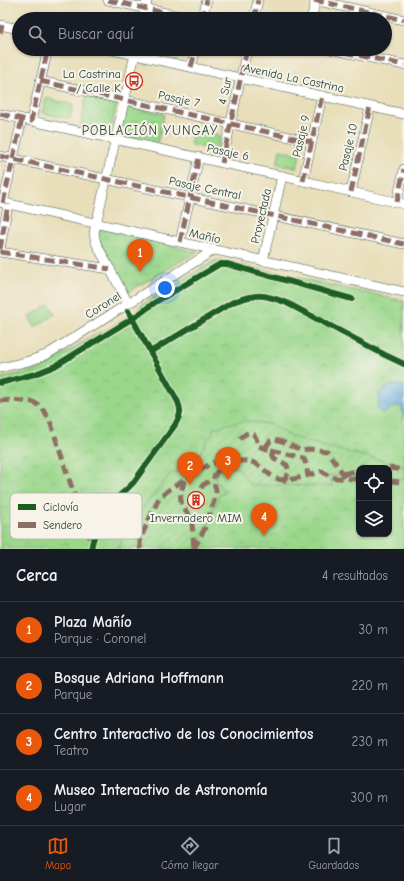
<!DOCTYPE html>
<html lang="es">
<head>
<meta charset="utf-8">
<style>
  :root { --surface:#171b24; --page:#242831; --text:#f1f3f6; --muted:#9ea1a6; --line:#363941; --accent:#ea580c }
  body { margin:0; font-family:"Comic Neue",sans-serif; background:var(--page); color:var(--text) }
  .controls { position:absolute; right:12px; bottom:12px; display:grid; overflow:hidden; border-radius:8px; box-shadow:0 1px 3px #0004 }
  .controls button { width:36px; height:36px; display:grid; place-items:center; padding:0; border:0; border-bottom:1px solid var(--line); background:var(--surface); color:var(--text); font:20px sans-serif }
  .you { position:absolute; left:165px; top:288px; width:14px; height:14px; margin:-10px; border:3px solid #fff; border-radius:50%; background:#1a73e8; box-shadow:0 0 0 6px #1a73e833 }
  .badge { display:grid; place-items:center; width:26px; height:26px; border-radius:50%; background:var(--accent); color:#fff; font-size:13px; font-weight:700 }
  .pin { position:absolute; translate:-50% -33px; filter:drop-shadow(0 1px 2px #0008) }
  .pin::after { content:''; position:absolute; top:21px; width:14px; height:12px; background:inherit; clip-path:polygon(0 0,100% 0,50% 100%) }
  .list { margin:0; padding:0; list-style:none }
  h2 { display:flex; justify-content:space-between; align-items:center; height:52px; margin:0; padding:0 16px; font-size:17px }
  h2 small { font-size:13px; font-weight:400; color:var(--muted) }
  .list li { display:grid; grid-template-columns:26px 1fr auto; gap:12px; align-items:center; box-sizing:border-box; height:56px; padding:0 16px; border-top:1px solid var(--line) }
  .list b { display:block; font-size:15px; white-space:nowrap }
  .list p { margin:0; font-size:13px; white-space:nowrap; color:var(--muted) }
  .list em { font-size:13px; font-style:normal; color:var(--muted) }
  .icon { flex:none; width:22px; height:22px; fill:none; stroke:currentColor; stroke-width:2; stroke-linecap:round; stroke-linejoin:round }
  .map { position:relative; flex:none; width:404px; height:549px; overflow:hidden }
  .search { position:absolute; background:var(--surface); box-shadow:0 1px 3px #0004; left:12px; right:12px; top:12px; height:44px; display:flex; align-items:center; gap:10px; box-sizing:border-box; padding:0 14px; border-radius:22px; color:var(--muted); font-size:15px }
  .sheet { height:276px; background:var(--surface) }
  nav { display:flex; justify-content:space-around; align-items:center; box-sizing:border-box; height:56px; border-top:1px solid var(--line); background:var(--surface); font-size:11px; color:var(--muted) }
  nav a { display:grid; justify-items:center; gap:2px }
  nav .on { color:var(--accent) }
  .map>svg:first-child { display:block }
  .grass { fill:#9ad78b; stroke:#5c8a60 }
  .park { fill:url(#park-crowns); stroke:#5c8a60; fill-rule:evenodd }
  .garden { fill:url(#garden-furrows); stroke:#5c8a60 }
  .water { fill:url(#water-ripples); stroke:#44768a }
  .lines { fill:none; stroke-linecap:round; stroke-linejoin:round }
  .minor-casing { stroke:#3d5548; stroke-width:10 }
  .minor { stroke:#fff; stroke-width:9 }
  .quiet { stroke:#8d6e63; stroke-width:5; stroke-dasharray:10 5; stroke-linecap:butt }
  .cycleway-casing { stroke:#f7f3e8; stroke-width:8 }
  .cycleway { stroke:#1b5e20; stroke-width:6 }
  .labels { text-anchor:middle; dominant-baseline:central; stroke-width:4; stroke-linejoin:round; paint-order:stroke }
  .poi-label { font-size:12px; fill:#1f3d34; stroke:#f7f3e8; text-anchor:end }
  .street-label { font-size:12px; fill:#1f3d34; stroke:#f7f3e8 }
  .neighbourhood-label { font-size:13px; letter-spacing:1px; fill:#1f3d34; stroke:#f7f3e8 }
  .key { fill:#f7f3e8; stroke:#b6bcb2; stroke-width:1 }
  .key-label { font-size:11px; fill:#1f3d34 }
</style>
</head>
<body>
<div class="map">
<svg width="404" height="549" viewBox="0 0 404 549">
  <defs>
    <pattern id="park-crowns" width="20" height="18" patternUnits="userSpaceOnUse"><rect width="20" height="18" fill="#9ad78b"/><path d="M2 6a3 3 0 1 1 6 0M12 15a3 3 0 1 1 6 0" fill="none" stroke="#84b979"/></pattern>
    <pattern id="garden-furrows" width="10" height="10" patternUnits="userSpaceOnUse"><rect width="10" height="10" fill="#9ad78b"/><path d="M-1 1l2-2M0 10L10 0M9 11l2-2" fill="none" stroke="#84b979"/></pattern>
    <pattern id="water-ripples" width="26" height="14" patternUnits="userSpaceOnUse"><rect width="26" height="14" fill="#69aedf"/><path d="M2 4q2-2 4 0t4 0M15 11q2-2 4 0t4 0" fill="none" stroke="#568fb6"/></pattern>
  </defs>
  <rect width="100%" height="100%" fill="#f7f3e8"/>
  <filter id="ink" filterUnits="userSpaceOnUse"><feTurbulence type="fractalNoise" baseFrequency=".025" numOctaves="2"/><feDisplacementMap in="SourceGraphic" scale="8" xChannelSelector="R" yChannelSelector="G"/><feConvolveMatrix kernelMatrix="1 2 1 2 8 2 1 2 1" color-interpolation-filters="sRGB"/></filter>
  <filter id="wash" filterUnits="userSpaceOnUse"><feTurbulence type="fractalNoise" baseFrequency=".012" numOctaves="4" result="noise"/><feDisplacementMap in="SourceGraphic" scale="16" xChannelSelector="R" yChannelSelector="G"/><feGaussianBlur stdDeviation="0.9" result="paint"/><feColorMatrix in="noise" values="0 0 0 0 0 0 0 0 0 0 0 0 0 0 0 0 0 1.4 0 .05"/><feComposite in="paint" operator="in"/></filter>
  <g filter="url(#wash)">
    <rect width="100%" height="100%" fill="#e8deb9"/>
    <!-- grass -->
    <g class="grass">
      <path d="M46,98l27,7 -3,14 -28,-6z"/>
      <path d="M193,130l27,5 -3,15 -27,-5z"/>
      <path d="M280,150l20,4 -3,14 -20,-4z"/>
      <path d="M49,304l6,10 -20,13 -6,-10z"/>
    </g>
    <!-- park -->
    <g class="park">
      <path d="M86,97l31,7 -7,30 -30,-6z"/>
      <path d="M126,106l38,8 -7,31 -38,-8z"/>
      <path d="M99,228l98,24 -69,40 -32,-57z"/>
      <path d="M216,260l188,41v248h-404v-171l36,-8 5,-2 59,-36 2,1 36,-22 2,-5zM359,468h30v66h-30z"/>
    </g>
    <!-- garden -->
    <path class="garden" d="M246,421l24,3 20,12 33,10 81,20v13h-15v-11h-30v9l-30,-2 4,11 -83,-1 -13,-18c-9,0 -18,2 -22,12l10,14 -6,2 -13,36 -7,11v7h-81l2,-5 20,-33 31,-38 17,-5 9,-8 10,-20 5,-5 1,-6 14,-5z"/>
    <!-- water -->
    <path class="water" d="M393,384l11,2v32l-2,-9 -2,-3h-6l-11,8 -4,-3 -1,-4 1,-14z"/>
  </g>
  <g filter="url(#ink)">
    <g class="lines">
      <!-- minor casing -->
      <g class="minor-casing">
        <g id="minor">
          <path d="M108,0l84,19"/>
          <path d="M314,0l90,20"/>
          <path d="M143,19l4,-19"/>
          <path d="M202,19l5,-19"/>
          <path d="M254,19l4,-19"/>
          <path d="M311,19l5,-19"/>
          <path d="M0,25l19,4"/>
          <path d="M108,49l296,65"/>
          <path d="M330,49l74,16"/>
          <path d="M191,67l5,-18"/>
          <path d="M40,81l272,61"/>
          <path d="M0,114l282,62 122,28"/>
          <path d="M31,121l17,-72"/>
          <path d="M0,156l404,88"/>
          <path d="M222,163l25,-114"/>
          <path d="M303,181l19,-85"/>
          <path d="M351,192l19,-85"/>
          <path d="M0,202l404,90"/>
          <path d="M397,202l7,-33"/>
          <path d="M3,203l19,-84"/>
          <path d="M180,242l19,-85"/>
          <path d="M0,249l8,-45"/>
          <path d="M0,252l110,17"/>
          <path d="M263,261l19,-85"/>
          <path d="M128,303l-32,-60 -2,-10 42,-183"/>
          <path d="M0,368l29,-7 17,-6 168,-105"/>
        </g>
      </g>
      <!-- minor -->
      <use href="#minor" class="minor"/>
      <!-- quiet -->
      <g class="quiet">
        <path d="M108,0l84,19"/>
        <path d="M314,0l90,20"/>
        <path d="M202,19l5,-19"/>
        <path d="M254,19l4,-19"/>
        <path d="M0,33l2,-8"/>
        <path d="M330,49l74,16"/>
        <path d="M191,67l5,-18"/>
        <path d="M40,81l272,61"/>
        <path d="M0,114l31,7 17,-72"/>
        <path d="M0,156l404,88"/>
        <path d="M222,163l25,-114"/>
        <path d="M303,181l19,-85"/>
        <path d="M351,192l19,-85"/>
        <path d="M397,202l7,-33"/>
        <path d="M3,203l19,-84"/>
        <path d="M180,242l19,-85"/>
        <path d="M0,249l8,-45"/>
        <path d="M0,252l110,17"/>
        <path d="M0,401l13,-1 20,2 9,5 9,17 36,110 8,8"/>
        <path d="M240,439c10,-12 16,-6 18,7l13,4 3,8 13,7 2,8 -5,7"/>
        <path d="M265,448l5,-7 5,-2 7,2 20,9 6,-1 19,2 20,28"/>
        <path d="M271,450l32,8 2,3 3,14"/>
        <path d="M389,468l15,2"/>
        <path d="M344,474l10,-3h5"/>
        <path d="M185,480c-4,10 -7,19 -1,28 2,4 5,7 7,11 2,9 2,20 3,29"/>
        <path d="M389,481l15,1"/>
        <path d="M201,488l2,-3 10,-6"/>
        <path d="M141,549l-1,-2v-8l19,-41 11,-9 40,-25 8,-2 9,2"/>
        <path d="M194,549c3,-7 7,-13 10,-19 4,-9 7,-20 10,-29 1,-4 2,-9 2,-12 -1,-4 -4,-8 -2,-12 5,-13 28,-20 40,-14 12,5 14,15 29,17 8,1 30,-6 39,-9l8,6 7,1 22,1"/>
      </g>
      <!-- cycleway casing -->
      <g class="cycleway-casing">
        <g id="cycleway">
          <path d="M150,352l83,-50c24,-9 31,-8 54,1l98,52 19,9"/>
          <path d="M0,383l35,-9 20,-8 83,-51 16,-12 66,-39h7l125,35"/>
          <path d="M91,549l2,-9 5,-11 17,-23 5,-11 6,-5 7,-7 42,-58c5,-10 7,-12 3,-23l-50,-91"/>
        </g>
      </g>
      <!-- cycleway -->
      <use href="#cycleway" class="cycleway"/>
    </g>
  </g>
  <!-- icons -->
  <defs>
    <g id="bus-ring" transform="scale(0.9)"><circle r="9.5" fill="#f7f3e8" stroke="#c8321e" stroke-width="1.5"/><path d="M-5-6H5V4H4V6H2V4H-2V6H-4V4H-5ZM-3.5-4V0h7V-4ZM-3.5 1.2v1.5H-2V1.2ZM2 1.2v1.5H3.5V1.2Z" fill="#c8321e"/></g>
    <g id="building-ring" transform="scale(0.9)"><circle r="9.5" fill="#f7f3e8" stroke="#c8321e" stroke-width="1.5"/><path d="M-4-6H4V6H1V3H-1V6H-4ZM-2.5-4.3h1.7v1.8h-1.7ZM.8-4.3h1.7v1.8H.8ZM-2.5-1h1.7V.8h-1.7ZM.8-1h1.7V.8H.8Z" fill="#c8321e"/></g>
  </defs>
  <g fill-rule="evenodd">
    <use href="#bus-ring" x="134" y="81"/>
    <use href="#building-ring" x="196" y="500"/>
  </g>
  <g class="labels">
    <!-- poi labels -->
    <g class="poi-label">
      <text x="121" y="74">La Castrina<tspan x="121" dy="14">/ Calle K</tspan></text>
      <text x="196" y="518" text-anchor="middle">Invernadero MIM</text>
    </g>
    <!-- street labels -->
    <g class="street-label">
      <text transform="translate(294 78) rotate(12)">Avenida La Castrina</text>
      <text transform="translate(225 91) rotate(-78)">4 Sur</text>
      <text transform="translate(179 99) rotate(12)">Pasaje 7</text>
      <text transform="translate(301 136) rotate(-77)">Pasaje 9</text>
      <text transform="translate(348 147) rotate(-77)">Pasaje 10</text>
      <text transform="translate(228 152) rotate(12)">Pasaje 6</text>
      <text transform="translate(205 188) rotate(12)">Pasaje Central</text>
      <text transform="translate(261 216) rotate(-77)">Proyectada</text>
      <text transform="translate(205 236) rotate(13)">Mañío</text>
      <text transform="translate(103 305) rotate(-32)">Coronel</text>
    </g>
    <!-- neighbourhood labels -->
    <g class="neighbourhood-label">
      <text x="150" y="130">POBLACIÓN YUNGAY</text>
    </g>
  </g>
  <!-- legend -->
  <rect x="10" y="493" width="132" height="46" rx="6" class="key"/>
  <rect x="18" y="504" width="18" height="6" fill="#1b5e20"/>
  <rect x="18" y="522" width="18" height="6" fill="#8d6e63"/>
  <g class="key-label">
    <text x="43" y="511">Ciclovía</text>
    <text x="43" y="529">Sendero</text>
  </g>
</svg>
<div class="controls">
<button><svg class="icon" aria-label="locate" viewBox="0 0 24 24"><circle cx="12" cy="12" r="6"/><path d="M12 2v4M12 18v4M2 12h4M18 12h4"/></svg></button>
<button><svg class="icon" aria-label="layers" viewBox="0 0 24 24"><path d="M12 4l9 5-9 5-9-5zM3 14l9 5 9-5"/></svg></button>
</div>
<div class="you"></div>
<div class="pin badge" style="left:140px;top:272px">1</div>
<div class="pin badge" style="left:190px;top:485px">2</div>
<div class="pin badge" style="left:228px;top:480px">3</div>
<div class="pin badge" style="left:264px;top:536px">4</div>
<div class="search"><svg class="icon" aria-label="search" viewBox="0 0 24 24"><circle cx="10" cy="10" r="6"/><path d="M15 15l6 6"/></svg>Buscar aquí</div>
</div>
<section class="sheet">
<h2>Cerca<small>4 resultados</small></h2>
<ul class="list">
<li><span class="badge">1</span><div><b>Plaza Mañío</b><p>Parque · Coronel</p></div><em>30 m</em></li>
<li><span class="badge">2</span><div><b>Bosque Adriana Hoffmann</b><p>Parque</p></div><em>220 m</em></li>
<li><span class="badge">3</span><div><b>Centro Interactivo de los Conocimientos</b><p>Teatro</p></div><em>230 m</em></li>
<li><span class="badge">4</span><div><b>Museo Interactivo de Astronomía</b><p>Lugar</p></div><em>300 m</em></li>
</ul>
</section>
<nav>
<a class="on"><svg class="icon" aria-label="map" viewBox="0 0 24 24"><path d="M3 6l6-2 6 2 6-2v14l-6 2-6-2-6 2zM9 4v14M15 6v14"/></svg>Mapa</a>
<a><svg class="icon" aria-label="directions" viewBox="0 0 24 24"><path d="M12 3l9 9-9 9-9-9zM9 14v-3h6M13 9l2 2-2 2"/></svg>Cómo llegar</a>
<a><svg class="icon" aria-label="saved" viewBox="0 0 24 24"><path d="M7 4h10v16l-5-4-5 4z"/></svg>Guardados</a>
</nav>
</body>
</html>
